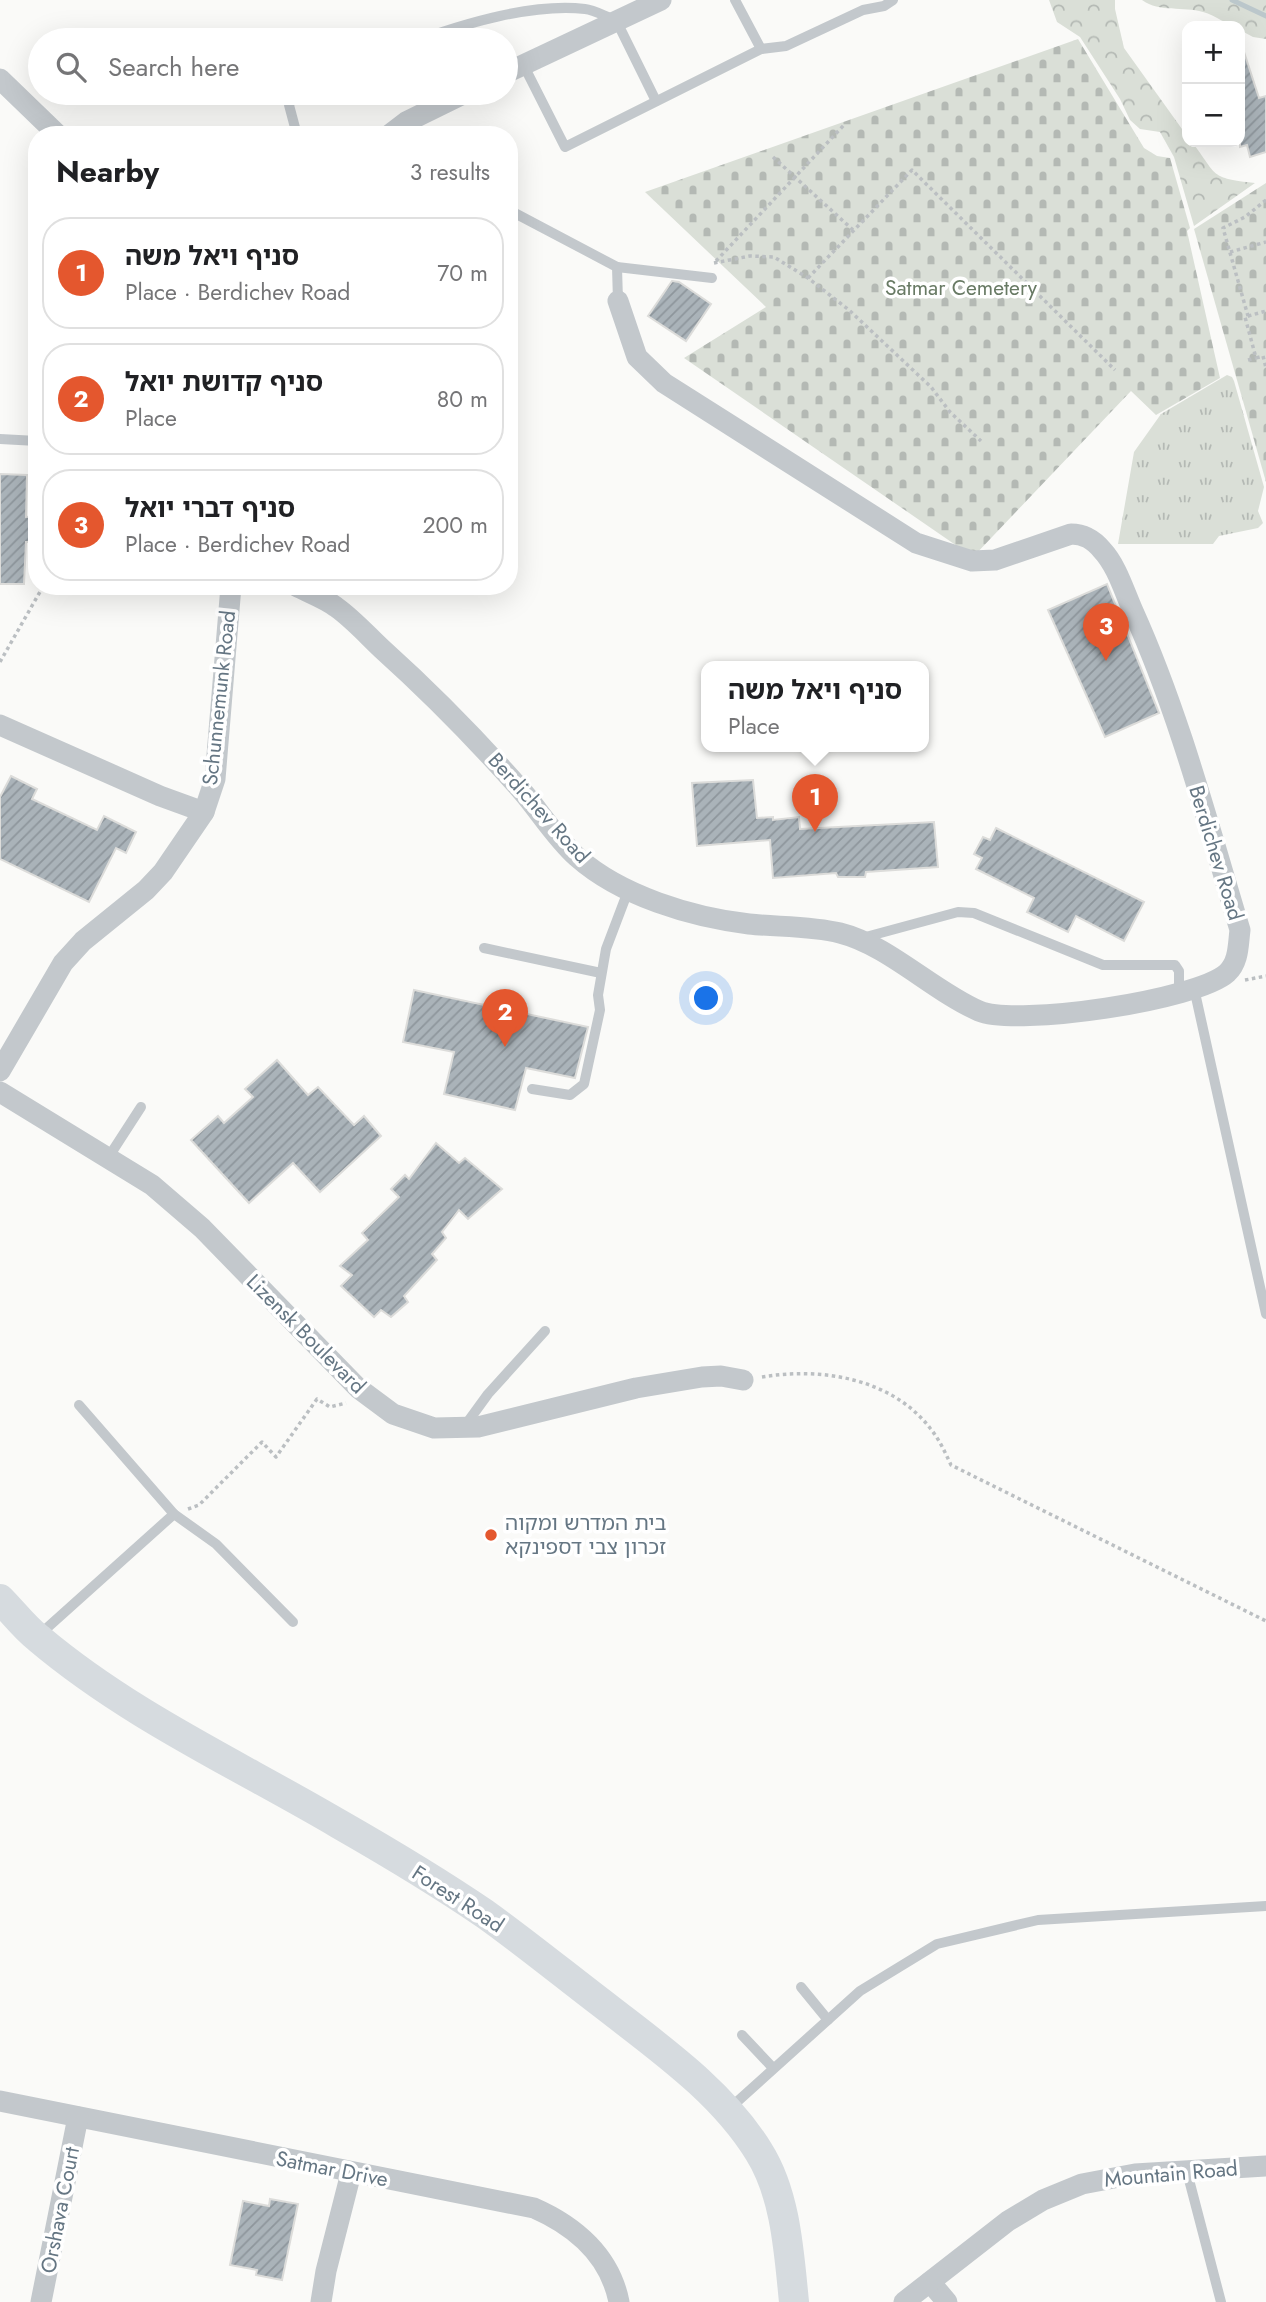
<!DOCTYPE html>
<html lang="en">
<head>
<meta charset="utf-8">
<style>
  :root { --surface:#fff; --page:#f2f2f2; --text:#202124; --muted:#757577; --line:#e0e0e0; --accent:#e4572e }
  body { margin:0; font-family:Jost,"Noto Sans Hebrew",sans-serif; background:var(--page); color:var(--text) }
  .controls { position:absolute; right:21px; top:21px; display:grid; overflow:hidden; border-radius:14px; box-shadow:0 7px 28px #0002 }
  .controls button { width:63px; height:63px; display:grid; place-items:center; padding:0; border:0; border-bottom:2px solid var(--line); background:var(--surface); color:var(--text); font:35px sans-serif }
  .you { position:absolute; left:707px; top:999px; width:24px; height:24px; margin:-18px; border:5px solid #fff; border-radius:50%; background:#1a73e8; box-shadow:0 0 0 10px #1a73e833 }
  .badge { display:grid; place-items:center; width:46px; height:46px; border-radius:50%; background:var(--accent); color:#fff; font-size:23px; font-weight:700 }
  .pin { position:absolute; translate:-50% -58px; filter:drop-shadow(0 2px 4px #0008) }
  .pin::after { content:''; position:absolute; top:37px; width:24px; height:21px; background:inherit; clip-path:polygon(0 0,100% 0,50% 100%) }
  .popup { position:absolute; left:701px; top:661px; width:228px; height:91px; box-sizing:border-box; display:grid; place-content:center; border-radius:14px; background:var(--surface); filter:drop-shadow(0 2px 5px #0005); font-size:23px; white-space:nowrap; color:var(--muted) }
  .popup b { font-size:26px; color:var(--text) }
  .popup::after { content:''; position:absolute; left:50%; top:100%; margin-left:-14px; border:14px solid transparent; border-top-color:var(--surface) }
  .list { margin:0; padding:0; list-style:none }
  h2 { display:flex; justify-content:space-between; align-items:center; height:91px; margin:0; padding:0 28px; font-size:30px }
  h2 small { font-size:23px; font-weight:400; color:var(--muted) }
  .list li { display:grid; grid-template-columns:46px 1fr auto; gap:21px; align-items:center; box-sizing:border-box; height:112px; margin:0 14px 14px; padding:0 14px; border:2px solid var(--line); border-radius:28px }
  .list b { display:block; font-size:26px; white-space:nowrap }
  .list p { margin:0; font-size:23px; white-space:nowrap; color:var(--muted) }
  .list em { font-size:23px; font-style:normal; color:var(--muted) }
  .icon { flex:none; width:38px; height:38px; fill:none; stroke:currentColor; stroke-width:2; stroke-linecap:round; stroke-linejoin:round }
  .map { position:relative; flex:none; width:1266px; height:2302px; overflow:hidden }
  .search { position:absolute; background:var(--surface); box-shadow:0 7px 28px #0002; left:28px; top:28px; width:490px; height:77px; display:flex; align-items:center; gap:18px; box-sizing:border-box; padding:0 24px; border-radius:38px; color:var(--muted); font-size:26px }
  .panel { position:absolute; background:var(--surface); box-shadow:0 7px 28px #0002; left:28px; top:126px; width:490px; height:469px; border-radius:28px }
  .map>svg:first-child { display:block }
  .grass { fill:url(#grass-tufts) }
  .forest { fill:url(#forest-crowns) }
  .cemetery { fill:url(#cemetery-stones) }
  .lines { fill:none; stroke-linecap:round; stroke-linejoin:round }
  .stream { stroke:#bbc7cb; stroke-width:5 }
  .building { fill:url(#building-hatch); stroke:#dcdcda; stroke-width:2 }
  .path { stroke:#bbbfc2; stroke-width:3.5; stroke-dasharray:3.5 3.5; stroke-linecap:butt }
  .lane { stroke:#c3c8cc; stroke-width:10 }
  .street { stroke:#c3c8cc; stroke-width:21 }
  .secondary { stroke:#d6dbdf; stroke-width:30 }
  .poi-dot { fill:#e4572e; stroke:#fff; stroke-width:2.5 }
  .labels { text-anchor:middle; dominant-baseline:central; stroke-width:7; stroke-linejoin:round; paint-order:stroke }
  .park-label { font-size:21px; fill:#687a64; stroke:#fff }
  .street-label { font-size:21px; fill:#657683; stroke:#fff }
  .poi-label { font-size:21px; fill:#657683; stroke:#fff; text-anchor:start }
</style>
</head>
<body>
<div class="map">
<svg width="1266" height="2302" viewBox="0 0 1266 2302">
  <defs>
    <pattern id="grass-tufts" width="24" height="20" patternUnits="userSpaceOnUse" patternTransform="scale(1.75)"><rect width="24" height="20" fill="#dadfd7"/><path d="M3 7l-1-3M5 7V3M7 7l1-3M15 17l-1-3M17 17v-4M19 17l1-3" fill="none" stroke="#b4b9b4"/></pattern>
    <pattern id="forest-crowns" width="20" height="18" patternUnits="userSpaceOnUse" patternTransform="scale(1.75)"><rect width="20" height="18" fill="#dadfd7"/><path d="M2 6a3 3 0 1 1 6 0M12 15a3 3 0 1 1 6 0" fill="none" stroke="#b4b9b4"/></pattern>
    <pattern id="cemetery-stones" width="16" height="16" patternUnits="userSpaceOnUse" patternTransform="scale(1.75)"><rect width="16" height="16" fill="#dadfd7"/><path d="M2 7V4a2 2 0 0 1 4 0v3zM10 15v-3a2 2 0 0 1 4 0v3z" fill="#b4b9b4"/></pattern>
    <pattern id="building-hatch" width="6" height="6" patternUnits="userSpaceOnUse" patternTransform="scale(1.75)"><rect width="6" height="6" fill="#aab3b9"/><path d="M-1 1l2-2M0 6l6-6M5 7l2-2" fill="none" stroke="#8e969c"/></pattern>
  </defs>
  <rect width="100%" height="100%" fill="#fafaf8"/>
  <!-- grass -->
  <path class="grass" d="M1227,375l5,2 2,4 30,106 -6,24 5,12 -5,5 -39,8 -6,8h-95l16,-92 27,-38z"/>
  <!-- forest -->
  <g class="forest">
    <path d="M1049,0h66v9l9,39 63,88v6h5c26,34 17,36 63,41l-61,43 -20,-69 -14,-25 -20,-3 -10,-9 -10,-21 -40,-62 -23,-15z"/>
    <path d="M1142,0h124v39l-13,-2 -13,-7v-4c-14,0 -24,-11 -37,-14 -20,-6 -43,1 -61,-12z"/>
  </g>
  <!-- cemetery -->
  <g class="cemetery">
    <path d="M1078,39l66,109 13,8 13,2 20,70 -3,3 33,147 -64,37 -25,-24 -158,166 -289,-199 82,-51 -121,-115z"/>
    <path d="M1266,183v299l-72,-253z"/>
  </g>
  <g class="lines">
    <!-- stream -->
    <path class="stream" d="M1232,0l34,16"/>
  </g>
  <!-- building -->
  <g class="building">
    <path d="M1240,52h4l15,46 7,-2v56l-16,5 -3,-12 -7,2z"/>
    <path d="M672,281l7,1 32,22 -25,37 -38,-25z"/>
    <path d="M0,474l27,1 -1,42 11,-1v26h-11l-2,42h-24z"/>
    <path d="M1107,584l52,129 -54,24 -57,-127z"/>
    <path d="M11,776l26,13 -5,10 65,31 7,-14 32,16 -10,21 -10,-5 -27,54 -89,-43v-62z"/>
    <path d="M753,780l4,38 16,-1v3l26,-3 1,12 134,-7 4,45 -72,5 -1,5h-27l-2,-4 -63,5 -3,-38 -73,6 -5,-63z"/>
    <path d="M996,828l148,74 -20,39 -48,-25 -8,16 -41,-20 7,-14 -58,-29 6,-11 -8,-4 9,-17 7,3z"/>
    <path d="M414,990l174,37 -13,51 -49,-10 -11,42 -71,-16 10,-42 -51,-10z"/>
    <path d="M277,1060l31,35 10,-8 36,38 10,-9 17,20 -61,56 -27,-29 -44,40 -58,-63 27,-24 6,7 29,-26 -8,-8z"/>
    <path d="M436,1143l23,20 6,-5 37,31 -34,30 -9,-9 -17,22 4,6 -14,16 5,6 -33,36 4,6 -17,15 -10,-7 -7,7 -33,-31 11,-11 -12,-9 28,-26 -6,-7 37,-36 -8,-8 14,-14 4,4z"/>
    <path d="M270,2199l28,5 -16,76 -26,-5 1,-5 -27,-5 13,-64 26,5z"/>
  </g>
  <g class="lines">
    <!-- path -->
    <g class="path">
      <path d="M773,157l80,73"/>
      <path d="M1266,200l-21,17 -22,11 25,88 -3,1 11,41 7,-2 3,12"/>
      <path d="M1230,252l36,-10"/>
      <path d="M716,261l128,-136"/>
      <path d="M714,263l36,-7 24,1 34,21 41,32 82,77 19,25 31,29"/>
      <path d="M808,278l104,-108 203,200"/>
      <path d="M1248,316l18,-5"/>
      <path d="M1248,360l8,-2"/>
      <path d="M0,662l41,-72 6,-4"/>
      <path d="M1245,980l21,-4"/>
      <path d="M762,1377c59,-10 129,1 168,51 9,11 15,24 21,37l315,156"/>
      <path d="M188,1509l11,-4 63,-63 14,15 41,-58 13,8 16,-4"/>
    </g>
    <!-- lane -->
    <g class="lane">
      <path d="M735,0l26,49"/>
      <path d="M419,40c47,-17 116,-37 166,-31 10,1 21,8 31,11l40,81"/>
      <path d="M523,64l42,83 196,-98 25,-3 77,-36 21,-4 9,-6"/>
      <path d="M295,93l-6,12 8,30"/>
      <path d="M509,210l108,57 1,34"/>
      <path d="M617,267l95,11"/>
      <path d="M0,439l37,2"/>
      <path d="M862,938l96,-26 16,1 129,52h72l4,6v21"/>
      <path d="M484,948l117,25"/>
      <path d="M1194,988l72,326"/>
      <path d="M532,1089l38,6 14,-11 16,-74 -2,-15 8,-46 22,-58"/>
      <path d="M108,1158l33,-51"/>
      <path d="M79,1405l95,109 42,30 77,78"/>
      <path d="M464,1427l24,-33 57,-63"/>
      <path d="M38,1636l136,-122"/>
      <path d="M801,1987l27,33"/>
      <path d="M742,2035l31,33"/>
      <path d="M729,2109l131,-118 77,-47 101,-24 228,-14"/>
      <path d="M1187,2172l34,130"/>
    </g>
    <!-- street -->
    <g class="street">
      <path d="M506,73l155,-73"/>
      <path d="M0,79l58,56"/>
      <path d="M389,135l17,-13 59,-29"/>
      <path d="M296,586c13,7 28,12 40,21 17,12 31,28 46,42 50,45 96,92 140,142 18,21 34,47 55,66 44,39 114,60 172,67 29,3 63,2 91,9 48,12 93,58 139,78 38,16 218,-11 248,-38 12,-11 11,-28 13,-43 -32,-106 -61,-217 -107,-319 -9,-20 -16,-45 -31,-61 -9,-11 -18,-16 -31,-16l-76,26 -23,1 -56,-18 -252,-160 -27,-26 -19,-56"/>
      <path d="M0,725l160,71 44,16"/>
      <path d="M0,1071l63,-108 20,-22 63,-51 17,-18 41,-60 11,-33 16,-193"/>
      <path d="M0,1092l152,93 50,43 156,160 35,26 41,14 44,-1 158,-39 66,-11 19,-1 22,4"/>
      <path d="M0,2101l534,107c41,18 76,48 85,94"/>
      <path d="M930,2282l17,20"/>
      <path d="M41,2302l37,-185"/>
      <path d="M321,2302l5,-31 25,-98"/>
      <path d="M904,2302l104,-81 35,-21 39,-16 53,-10 131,-8"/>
    </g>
    <!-- secondary -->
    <path class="secondary" d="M0,1599c13,13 24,28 38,39 91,77 199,126 301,186 49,28 99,58 146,90 42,30 82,63 123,94 54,42 115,85 151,144 27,43 30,101 35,150"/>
  </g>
  <!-- markers -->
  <circle class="poi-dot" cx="491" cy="1535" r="7"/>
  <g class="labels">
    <!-- park labels -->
    <g class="park-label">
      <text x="961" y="288">Satmar Cemetery</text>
    </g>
    <!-- street labels -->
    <g class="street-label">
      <text transform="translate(219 698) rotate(-84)">Schunnemunk Road</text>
      <text transform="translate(539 808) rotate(48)">Berdichev Road</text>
      <text transform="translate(1216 853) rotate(73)">Berdichev Road</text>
      <text transform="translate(306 1334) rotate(45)">Lizensk Boulevard</text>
      <text transform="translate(458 1899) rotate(33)">Forest Road</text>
      <text transform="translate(332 2169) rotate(11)">Satmar Drive</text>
      <text transform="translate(1171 2174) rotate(-5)">Mountain Road</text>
      <text transform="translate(60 2210) rotate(-79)">Orshava Court</text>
    </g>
    <!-- poi labels -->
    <g class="poi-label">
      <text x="505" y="1523">בית המדרש ומקוה<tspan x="505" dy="24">זכרון צבי דספינקא</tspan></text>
    </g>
  </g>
</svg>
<div class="controls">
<button>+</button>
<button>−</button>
</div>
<div class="you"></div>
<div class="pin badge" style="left:815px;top:832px">1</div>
<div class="popup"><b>סניף ויאל משה</b>Place</div>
<div class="pin badge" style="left:505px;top:1047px">2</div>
<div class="pin badge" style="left:1106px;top:661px">3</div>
<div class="search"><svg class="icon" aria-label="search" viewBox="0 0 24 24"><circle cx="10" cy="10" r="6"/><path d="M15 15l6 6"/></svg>Search here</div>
<section class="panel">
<h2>Nearby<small>3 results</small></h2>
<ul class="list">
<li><span class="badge">1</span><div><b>סניף ויאל משה</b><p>Place · Berdichev Road</p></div><em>70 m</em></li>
<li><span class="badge">2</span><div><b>סניף קדושת יואל</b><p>Place</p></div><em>80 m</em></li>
<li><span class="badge">3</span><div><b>סניף דברי יואל</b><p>Place · Berdichev Road</p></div><em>200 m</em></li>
</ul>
</section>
</div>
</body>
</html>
